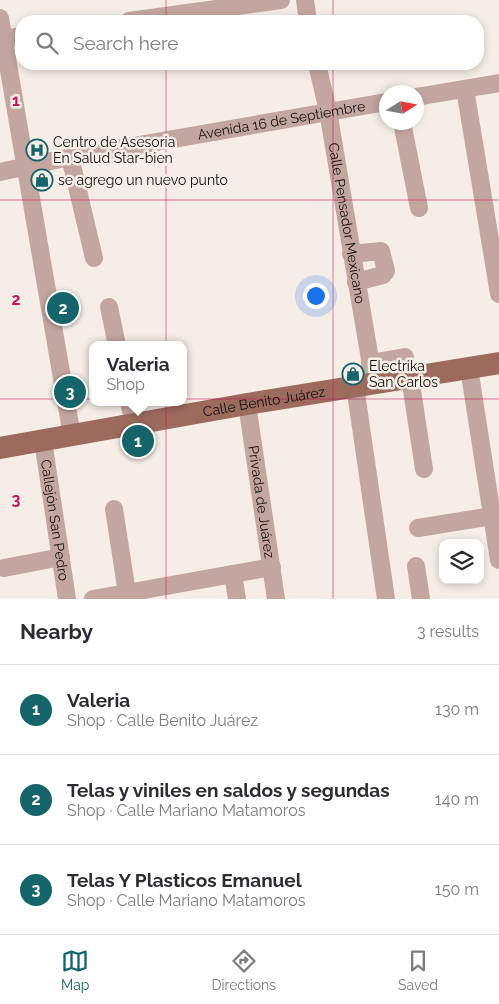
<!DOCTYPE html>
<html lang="en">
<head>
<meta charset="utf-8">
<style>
  :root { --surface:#fff; --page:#f7f7f7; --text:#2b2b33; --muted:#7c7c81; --line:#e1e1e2; --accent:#15646a }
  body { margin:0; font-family:Raleway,sans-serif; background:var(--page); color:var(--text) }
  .controls { position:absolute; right:15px; bottom:15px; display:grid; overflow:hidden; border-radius:10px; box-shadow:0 2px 8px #0003 }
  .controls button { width:45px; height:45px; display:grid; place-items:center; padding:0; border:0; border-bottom:1px solid var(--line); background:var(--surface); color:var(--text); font:25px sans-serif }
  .compass { position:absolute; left:379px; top:85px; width:45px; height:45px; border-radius:50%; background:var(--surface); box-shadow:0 2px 8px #0003; rotate:79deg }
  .you { position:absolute; left:315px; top:295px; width:18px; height:18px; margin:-12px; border:4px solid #fff; border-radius:50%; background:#1a73e8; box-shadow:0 0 0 8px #1a73e833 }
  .badge { display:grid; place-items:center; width:32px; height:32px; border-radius:50%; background:var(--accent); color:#fff; font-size:16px; font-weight:700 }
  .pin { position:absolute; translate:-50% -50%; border:2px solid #fff; box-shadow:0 1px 5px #0006 }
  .popup { position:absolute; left:89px; top:341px; width:98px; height:65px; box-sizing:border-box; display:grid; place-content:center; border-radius:10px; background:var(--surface); filter:drop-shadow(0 1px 4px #0005); font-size:16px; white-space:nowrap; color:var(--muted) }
  .popup b { font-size:19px; color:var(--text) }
  .popup::after { content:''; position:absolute; left:50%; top:100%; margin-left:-10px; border:10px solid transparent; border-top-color:var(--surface) }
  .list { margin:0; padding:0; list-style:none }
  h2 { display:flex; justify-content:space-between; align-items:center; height:65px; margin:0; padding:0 20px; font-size:21px }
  h2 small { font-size:16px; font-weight:400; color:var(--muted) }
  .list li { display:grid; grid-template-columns:32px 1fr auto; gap:15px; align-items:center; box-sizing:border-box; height:90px; padding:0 20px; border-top:1px solid var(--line) }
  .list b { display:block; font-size:19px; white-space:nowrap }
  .list p { margin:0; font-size:16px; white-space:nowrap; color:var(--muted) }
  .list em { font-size:16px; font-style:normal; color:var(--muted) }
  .icon { flex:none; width:28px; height:28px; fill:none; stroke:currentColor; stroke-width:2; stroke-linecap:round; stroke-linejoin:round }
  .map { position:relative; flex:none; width:499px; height:599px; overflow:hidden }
  .search { position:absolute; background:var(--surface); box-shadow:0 2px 8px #0003; left:15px; right:15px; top:15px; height:55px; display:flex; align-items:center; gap:12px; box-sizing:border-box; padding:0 18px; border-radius:20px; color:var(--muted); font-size:19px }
  .sheet { height:335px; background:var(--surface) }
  nav { display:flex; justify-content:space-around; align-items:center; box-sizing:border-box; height:70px; border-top:1px solid var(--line); background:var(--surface); font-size:14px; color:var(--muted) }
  nav a { display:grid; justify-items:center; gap:2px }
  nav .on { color:var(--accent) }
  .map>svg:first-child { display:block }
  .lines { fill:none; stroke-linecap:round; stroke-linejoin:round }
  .minor { stroke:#c4a6a0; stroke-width:18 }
  .major { stroke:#9d6a5e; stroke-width:22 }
  .grid { fill:none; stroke:#c2185b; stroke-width:1; stroke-opacity:0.55 }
  .labels { text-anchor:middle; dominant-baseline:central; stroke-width:5; stroke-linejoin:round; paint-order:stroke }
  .street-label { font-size:14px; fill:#12100d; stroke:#f5ede6 }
  .poi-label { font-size:14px; fill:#12100d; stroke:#f5ede6; text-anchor:start }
  .grid-label { font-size:16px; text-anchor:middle; font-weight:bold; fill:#c2185b; stroke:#f5ede6; stroke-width:5; stroke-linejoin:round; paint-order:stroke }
</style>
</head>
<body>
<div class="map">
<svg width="499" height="599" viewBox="0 0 499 599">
  <rect width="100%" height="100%" fill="#f5ede6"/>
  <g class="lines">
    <!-- minor -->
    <g class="minor">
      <path d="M305,0l3,21"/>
      <path d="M0,18l72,418"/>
      <path d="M129,21l152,-21"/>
      <path d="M0,40l21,-4"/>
      <path id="s1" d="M317,64l11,47 46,272"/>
      <path d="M465,89l34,205"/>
      <path d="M416,97l83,-14"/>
      <path d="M402,122l17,86"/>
      <path d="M70,157l24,101"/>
      <path id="s2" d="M0,172l70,-15 316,-55"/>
      <path d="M351,254l30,-3 5,20 -3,4 -27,7"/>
      <path d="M109,307l8,38"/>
      <path d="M370,363l35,-6"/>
      <path d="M469,368l30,192"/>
      <path d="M410,377l14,92"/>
      <path d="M355,386l31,213"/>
      <path d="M129,402l5,22"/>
      <path id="s3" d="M247,404l29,195"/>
      <path id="s4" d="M43,441l24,158"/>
      <path d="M114,509l13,84"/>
      <path d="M418,528l74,-12"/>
      <path d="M416,566l5,33"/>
      <path d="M4,568l57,-11"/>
      <path d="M233,574l4,25"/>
      <path d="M93,599l179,-32"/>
    </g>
    <!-- major -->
    <path class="major" id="s5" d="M0,448l247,-44 252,-41"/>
  </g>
  <!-- grid -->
  <path class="grid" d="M166,0v21M333,0v21M166,64v535M333,64v535M0,200h499M0,399h499"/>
  <!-- icons -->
  <defs>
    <g id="hospital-ring" transform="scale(1.125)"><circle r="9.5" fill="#f5ede6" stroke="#15646a" stroke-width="1.5"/><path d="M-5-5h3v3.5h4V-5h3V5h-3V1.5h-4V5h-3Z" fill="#15646a"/></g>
    <g id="shop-ring" transform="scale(1.125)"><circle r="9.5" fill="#f5ede6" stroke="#15646a" stroke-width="1.5"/><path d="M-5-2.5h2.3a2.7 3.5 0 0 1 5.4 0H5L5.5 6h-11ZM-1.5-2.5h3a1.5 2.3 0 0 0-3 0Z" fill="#15646a"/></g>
  </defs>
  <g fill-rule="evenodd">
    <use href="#hospital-ring" x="37" y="150"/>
    <use href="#shop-ring" x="42" y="180"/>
    <use href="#shop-ring" x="353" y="374"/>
  </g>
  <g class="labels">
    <!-- street labels -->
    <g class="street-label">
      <text stroke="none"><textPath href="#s2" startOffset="286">Avenida 16 de Septiembre</textPath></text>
      <text stroke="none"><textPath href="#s1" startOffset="162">Calle Pensador Mexicano</textPath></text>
      <text stroke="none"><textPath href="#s5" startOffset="268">Calle Benito Juárez</textPath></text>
      <text stroke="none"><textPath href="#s3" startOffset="99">Privada de Juárez</textPath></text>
      <text stroke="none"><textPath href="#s4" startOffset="80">Callejón San Pedro</textPath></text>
    </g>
    <!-- poi labels -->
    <g class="poi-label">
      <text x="53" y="142">Centro de Asesoria<tspan x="53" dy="16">En Salud Star-bien</tspan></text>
      <text x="58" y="180">se agrego un nuevo punto</text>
      <text x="369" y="366">Electrika<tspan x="369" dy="16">San Carlos</tspan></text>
    </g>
  </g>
  <g class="grid-label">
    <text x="16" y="106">1</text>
    <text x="16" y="305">2</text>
    <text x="16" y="505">3</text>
  </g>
</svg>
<div class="controls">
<button><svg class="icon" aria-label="layers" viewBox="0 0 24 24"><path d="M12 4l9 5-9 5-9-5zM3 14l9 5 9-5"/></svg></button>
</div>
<svg class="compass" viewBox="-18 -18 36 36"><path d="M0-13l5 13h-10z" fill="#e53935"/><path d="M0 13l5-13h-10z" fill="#7c7c81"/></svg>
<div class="you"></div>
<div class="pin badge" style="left:138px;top:441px">1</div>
<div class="popup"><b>Valeria</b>Shop</div>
<div class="pin badge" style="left:63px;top:308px">2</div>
<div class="pin badge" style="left:70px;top:392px">3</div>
<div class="search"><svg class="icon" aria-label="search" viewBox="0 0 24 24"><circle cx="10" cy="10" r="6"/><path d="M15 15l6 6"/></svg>Search here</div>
</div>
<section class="sheet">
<h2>Nearby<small>3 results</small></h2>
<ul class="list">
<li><span class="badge">1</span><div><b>Valeria</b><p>Shop · Calle Benito Juárez</p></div><em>130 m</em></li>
<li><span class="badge">2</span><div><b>Telas y viniles en saldos y segundas</b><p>Shop · Calle Mariano Matamoros</p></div><em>140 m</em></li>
<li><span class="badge">3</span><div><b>Telas Y Plasticos Emanuel</b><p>Shop · Calle Mariano Matamoros</p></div><em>150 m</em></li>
</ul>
</section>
<nav>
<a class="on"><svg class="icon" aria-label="map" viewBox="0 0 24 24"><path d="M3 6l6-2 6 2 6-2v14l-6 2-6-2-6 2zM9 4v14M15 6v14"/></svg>Map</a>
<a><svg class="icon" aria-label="directions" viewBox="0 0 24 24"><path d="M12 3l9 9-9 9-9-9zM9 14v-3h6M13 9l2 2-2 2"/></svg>Directions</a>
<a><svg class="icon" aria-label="saved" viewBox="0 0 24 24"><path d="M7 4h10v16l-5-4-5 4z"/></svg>Saved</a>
</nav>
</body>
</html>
